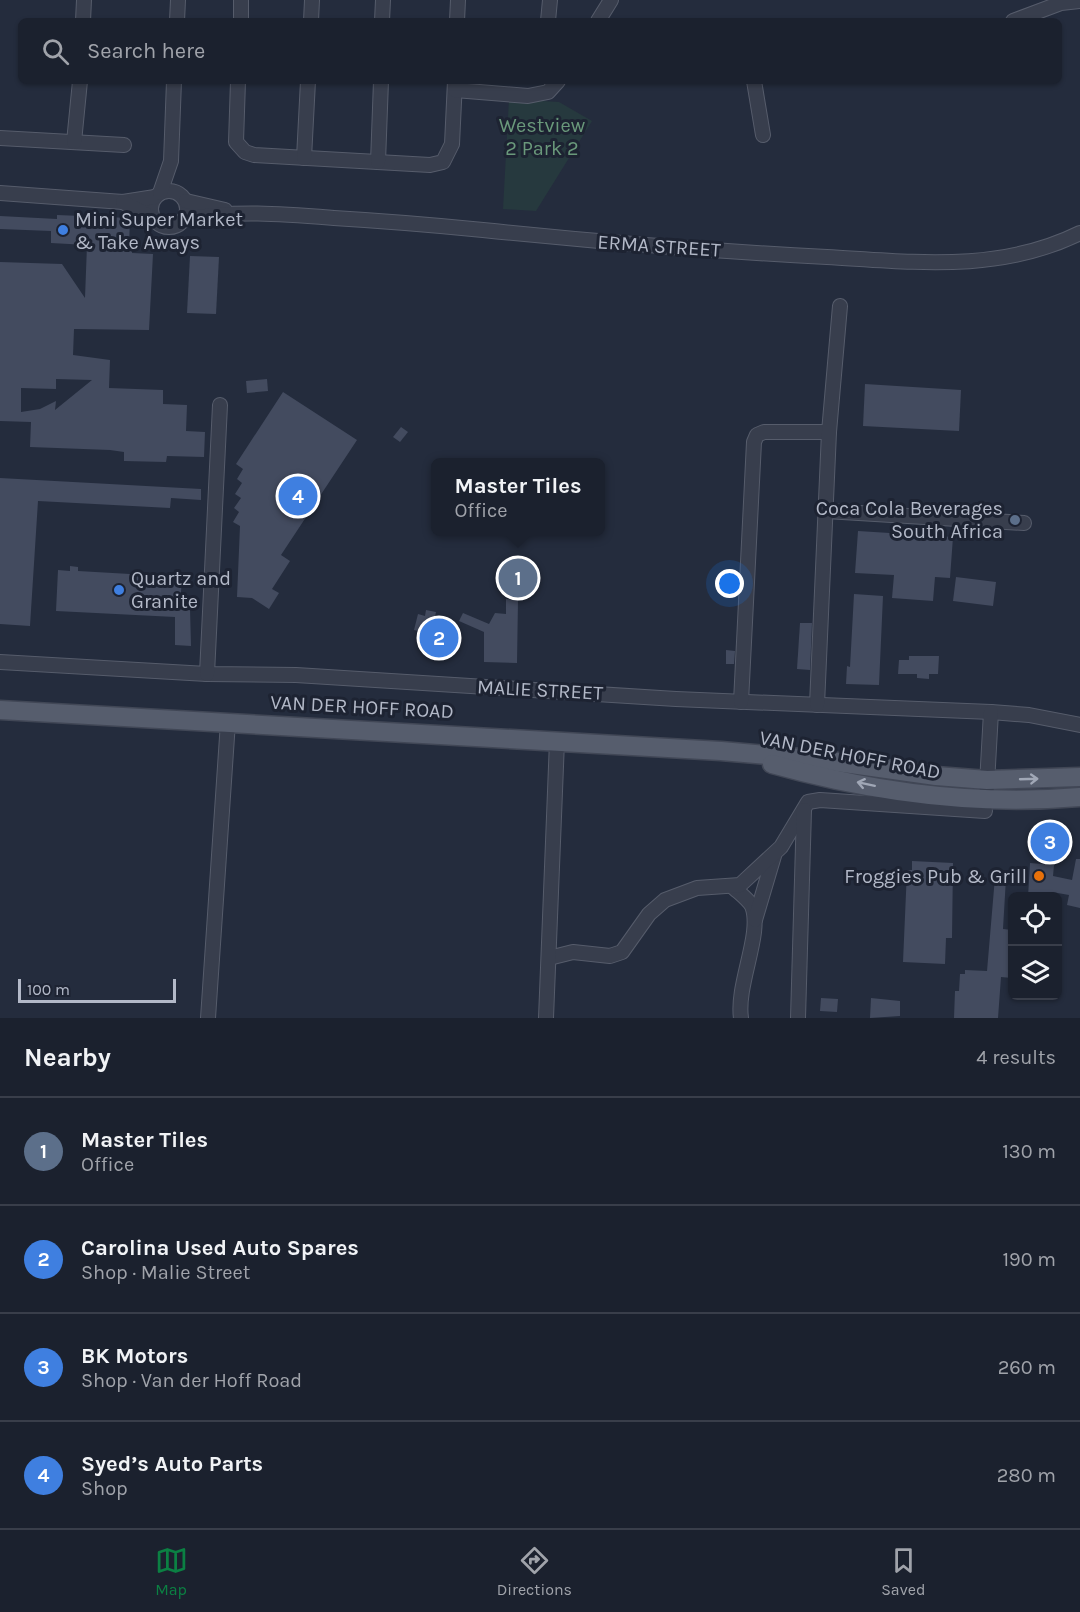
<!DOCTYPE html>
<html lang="en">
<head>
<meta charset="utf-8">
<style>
  :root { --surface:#1b212e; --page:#282e3a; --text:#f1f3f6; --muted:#a0a3aa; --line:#393e4a; --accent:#0b8043 }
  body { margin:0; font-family:Karla,sans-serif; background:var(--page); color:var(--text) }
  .controls { position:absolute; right:18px; bottom:18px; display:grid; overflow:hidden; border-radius:9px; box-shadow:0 2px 4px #0004 }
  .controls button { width:54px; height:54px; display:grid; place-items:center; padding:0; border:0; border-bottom:2px solid var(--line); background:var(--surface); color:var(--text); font:30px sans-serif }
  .scale { position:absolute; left:18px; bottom:15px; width:158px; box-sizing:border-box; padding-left:6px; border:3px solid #b3b9c8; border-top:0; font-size:16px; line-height:21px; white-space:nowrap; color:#b3b9c8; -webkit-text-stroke:4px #1d2332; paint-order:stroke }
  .you { position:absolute; left:730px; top:584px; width:21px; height:21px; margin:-15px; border:4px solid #fff; border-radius:50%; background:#1a73e8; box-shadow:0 0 0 9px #1a73e833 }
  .badge { display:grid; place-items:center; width:39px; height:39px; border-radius:50%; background:var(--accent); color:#fff; font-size:20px; font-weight:700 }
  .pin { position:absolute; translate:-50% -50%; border:3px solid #fff; box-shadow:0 2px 6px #0006 }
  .popup { position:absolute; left:431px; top:458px; width:174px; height:78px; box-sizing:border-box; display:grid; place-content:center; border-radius:9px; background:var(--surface); filter:drop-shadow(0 2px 4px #0005); font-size:20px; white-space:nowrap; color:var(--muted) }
  .popup b { font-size:22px; color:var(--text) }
  .popup::after { content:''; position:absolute; left:50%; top:100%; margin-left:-12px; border:12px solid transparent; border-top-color:var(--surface) }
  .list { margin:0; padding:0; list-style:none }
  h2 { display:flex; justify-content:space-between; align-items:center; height:78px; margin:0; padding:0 24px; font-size:26px }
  h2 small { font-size:20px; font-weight:400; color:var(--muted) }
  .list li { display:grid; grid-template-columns:39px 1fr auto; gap:18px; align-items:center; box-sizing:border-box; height:108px; padding:0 24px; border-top:2px solid var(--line) }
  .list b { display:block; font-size:22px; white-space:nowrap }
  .list p { margin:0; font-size:20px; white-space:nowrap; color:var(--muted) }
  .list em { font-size:20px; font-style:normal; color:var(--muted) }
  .icon { flex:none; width:33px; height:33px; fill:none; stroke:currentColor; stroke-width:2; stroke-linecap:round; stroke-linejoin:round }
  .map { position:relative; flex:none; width:1080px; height:1018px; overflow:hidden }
  .search { position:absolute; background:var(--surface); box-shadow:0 2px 4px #0004; left:18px; right:18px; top:18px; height:66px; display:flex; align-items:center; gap:15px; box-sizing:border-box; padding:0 21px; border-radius:9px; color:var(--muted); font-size:22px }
  .sheet { height:510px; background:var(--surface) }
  nav { display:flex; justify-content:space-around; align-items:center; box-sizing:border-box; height:84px; border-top:2px solid var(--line); background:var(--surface); font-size:16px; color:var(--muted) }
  nav a { display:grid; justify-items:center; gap:3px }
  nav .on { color:var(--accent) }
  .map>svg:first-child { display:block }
  .green { fill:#26393e }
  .building { fill:#434b5f; fill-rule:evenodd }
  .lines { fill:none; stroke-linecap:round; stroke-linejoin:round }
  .minor-casing { stroke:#565c6b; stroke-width:16 }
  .major-casing { stroke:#414756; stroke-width:21 }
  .minor { stroke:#383e4d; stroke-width:14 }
  .major { stroke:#565d6d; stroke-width:18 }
  .oneway { stroke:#a0a7b6 }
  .shop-dot { fill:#3f7fe0; stroke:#1d2332; stroke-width:2 }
  .service-dot { fill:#5c6f8a; stroke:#1d2332; stroke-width:2 }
  .food-dot { fill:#e8710a; stroke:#1d2332; stroke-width:2 }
  .labels { text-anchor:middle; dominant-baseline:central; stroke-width:6; stroke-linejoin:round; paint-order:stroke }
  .park-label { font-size:20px; fill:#6a997b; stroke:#1d2332 }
  .poi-label { font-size:20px; fill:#b3b9c8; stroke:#1d2332; text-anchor:start }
  .street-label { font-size:20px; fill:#b3b9c8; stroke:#1d2332 }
</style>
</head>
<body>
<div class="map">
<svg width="1080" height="1018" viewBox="0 0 1080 1018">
  <rect width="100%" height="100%" fill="#242c3d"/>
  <!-- green -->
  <path class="green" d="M509,99l50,3 33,19 -56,90 -33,-2z"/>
  <!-- building -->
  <g class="building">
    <path d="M57,215l73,3 -1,29h3v6l21,1 -4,76 -75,-1 -1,26 37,5 -1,28 54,2v14l24,1 -1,26 19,1 -1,25 -37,-1 -1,6 -42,-1v-9l-14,-2 -80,-3 1,-25 -31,-1v-159l62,2 23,34 2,-53 -36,-2v-12l-51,-2v-13l57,3zM56,379l36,1 -37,30 1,-9 -16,8 -19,3v-24l35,1z"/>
    <path d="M190,256l29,1 -3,57 -29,-1z"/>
    <path d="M267,379l1,12 -21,2 -1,-12z"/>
    <path d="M865,384l96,6 -2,41 -96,-5z"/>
    <path d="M283,392l74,48 -76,115 9,6 -18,28 7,4 -10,16 -17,-11 -15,-1 3,-71 -7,-4 6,-10 -5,-4 7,-10 -6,-4 7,-11 -5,-4 6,-10 -7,-5z"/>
    <path d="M401,427l7,5 -8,10 -7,-5z"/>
    <path d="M0,478l201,11v11l-30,-2 -1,10 -132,-7 -8,125 -30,-2z"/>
    <path d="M858,531l95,6 -3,41 -15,-1 -2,24 -41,-3 2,-23 -39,-2z"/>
    <path d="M70,566l8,1v4l104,6 -2,30 10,1 1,38 -16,-1v-28l-119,-6 2,-41 12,1z"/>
    <path d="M956,577l40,5 -3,24 -40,-5z"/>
    <path d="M854,594l29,2 -4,89 -33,-1 1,-18 3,1z"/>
    <path d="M506,599l12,1 -1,63 -33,-1v-30l-25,-11 4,-8 26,11 6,-11 11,1z"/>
    <path d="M426,610l10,2 -5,22 -17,-4 4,-16 7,2z"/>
    <path d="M800,623h12l-2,47 -13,-1z"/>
    <path d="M726,650l9,1 -1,13h-8z"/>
    <path d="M909,656h30l-1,18h-9v5l-12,-1v-4h-19l1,-14h10z"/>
    <path d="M1076,859h4v49l-13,-3 2,-10 -17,-3v5h-24l2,-34 24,2 -1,11 19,4z"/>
    <path d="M912,861l41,2 -1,75h-6l-1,26 -42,-2 4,-92h5z"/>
    <path d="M995,877l11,1 -3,51 9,1v48l-11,-1 -3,41h-44l1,-27h4l1,-17h5v-4l22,1z"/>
    <path d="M821,998l17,1 -1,13 -17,-1z"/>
    <path d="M871,998l29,3v15l-30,2z"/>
  </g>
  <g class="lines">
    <!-- minor casing -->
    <g class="minor-casing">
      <g id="minor">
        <path d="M83,21l1,-21"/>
        <path d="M177,21l1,-21"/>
        <path d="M241,21v-21"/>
        <path d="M311,21l1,-21"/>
        <path d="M382,21l1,-21"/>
        <path d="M457,21l1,-21"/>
        <path d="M548,21l2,-21"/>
        <path d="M598,21l13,-21"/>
        <path d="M1013,21l48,-18 19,-2"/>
        <path d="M238,81l-2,61 9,10 9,3 176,10 13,-3 9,-18 3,-63"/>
        <path d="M754,81l9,54"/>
        <path d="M455,90l73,6 20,-4 10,-11"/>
        <path d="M0,138l124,7"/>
        <path d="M74,142l6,-61"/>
        <path d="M304,158l4,-77"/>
        <path d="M378,162l3,-81"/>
        <circle cx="169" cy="209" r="18"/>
        <path d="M0,193l123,9 32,-5"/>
        <path d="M160,193l11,-32 3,-80"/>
        <path d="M186,201l39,9"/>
        <path d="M123,202l31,17"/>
        <path d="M185,219c50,-9 98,-5 149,-1 50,3 99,7 149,12 114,12 229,21 344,27 87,5 172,16 253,-24"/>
        <path d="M826,511l198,12"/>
        <path d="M0,662l207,12 89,1 380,24 315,13 38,3 51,10"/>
        <path d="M207,674l13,-269"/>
        <path d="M741,702l13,-260 3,-7 7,-3h65"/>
        <path d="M817,705l12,-273 11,-126"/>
        <path d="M986,801l5,-89"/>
        <path d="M732,886c6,6 16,13 20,20 11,27 -16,78 -11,112"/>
        <path d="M755,920l19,-64"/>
        <path d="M549,958l24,-6 37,4 12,-4 27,-38 16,-14 32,-12 43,-3 41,-38 27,-45 12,-2 165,11"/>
        <path d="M208,1018l20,-296"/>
        <path d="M546,1018l11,-277"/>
        <path d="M798,1018l6,-208"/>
      </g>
    </g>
    <!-- major casing -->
    <g class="major-casing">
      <g id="major">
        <path d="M0,710l721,41 102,9 113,16 51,4 93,-3"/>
        <path d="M772,764c100,28 204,42 308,33"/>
      </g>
    </g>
    <!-- minor -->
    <use href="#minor" class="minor"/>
    <!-- major -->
    <use href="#major" class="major"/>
  </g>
  <!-- one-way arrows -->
  <defs><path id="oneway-shaft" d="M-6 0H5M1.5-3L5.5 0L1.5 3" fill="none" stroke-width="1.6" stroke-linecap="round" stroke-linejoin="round" transform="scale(1.5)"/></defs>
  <g class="oneway">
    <use href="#oneway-shaft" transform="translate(1029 779) rotate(-2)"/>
    <use href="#oneway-shaft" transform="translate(866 784) rotate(-168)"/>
  </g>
  <!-- markers -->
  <g class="shop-dot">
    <circle cx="63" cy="230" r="6"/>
    <circle cx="119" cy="590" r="6"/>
  </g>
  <circle class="service-dot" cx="1015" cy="520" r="6"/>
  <circle class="food-dot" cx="1039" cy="876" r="6"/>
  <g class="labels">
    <!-- park labels -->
    <g class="park-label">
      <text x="542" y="125">Westview<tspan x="542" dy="23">2 Park 2</tspan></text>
    </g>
    <!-- poi labels -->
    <g class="poi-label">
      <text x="75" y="219">Mini Super Market<tspan x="75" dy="23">&amp; Take Aways</tspan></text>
      <text x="1003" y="508" text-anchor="end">Coca Cola Beverages<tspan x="1003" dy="23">South Africa</tspan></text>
      <text x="131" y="578">Quartz and<tspan x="131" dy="23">Granite</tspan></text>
      <text x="1027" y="876" text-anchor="end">Froggies Pub &amp; Grill</text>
    </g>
    <!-- street labels -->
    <g class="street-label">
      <text transform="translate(659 246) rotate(4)">ERMA STREET</text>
      <text transform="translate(540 690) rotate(3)">MALIE STREET</text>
      <text transform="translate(362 707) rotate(3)">VAN DER HOFF ROAD</text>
      <text transform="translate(850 755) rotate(11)">VAN DER HOFF ROAD</text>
    </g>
  </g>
</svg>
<div class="controls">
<button><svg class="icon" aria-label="locate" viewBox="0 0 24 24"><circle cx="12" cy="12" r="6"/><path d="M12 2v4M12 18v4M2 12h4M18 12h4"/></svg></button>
<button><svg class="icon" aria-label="layers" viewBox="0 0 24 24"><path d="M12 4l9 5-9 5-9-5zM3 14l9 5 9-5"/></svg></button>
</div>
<div class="scale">100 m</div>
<div class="you"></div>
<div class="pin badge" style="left:518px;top:578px;background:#5c6f8a">1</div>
<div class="popup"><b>Master Tiles</b>Office</div>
<div class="pin badge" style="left:439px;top:638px;background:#3f7fe0">2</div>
<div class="pin badge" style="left:1050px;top:842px;background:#3f7fe0">3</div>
<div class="pin badge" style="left:298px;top:496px;background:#3f7fe0">4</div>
<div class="search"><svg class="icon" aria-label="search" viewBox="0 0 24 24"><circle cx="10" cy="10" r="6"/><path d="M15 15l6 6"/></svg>Search here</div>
</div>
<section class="sheet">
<h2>Nearby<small>4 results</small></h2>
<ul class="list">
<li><span class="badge" style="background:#5c6f8a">1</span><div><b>Master Tiles</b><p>Office</p></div><em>130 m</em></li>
<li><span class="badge" style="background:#3f7fe0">2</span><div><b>Carolina Used Auto Spares</b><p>Shop · Malie Street</p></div><em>190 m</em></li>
<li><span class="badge" style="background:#3f7fe0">3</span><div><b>BK Motors</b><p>Shop · Van der Hoff Road</p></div><em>260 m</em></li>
<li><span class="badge" style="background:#3f7fe0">4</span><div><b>Syed’s Auto Parts</b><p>Shop</p></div><em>280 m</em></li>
</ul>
</section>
<nav>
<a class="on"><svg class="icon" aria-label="map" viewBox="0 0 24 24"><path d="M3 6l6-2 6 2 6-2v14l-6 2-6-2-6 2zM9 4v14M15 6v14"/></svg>Map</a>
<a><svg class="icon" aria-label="directions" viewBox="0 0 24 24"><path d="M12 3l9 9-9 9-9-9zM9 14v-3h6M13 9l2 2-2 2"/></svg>Directions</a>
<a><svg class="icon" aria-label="saved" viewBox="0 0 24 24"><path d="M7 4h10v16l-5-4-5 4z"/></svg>Saved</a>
</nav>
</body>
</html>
